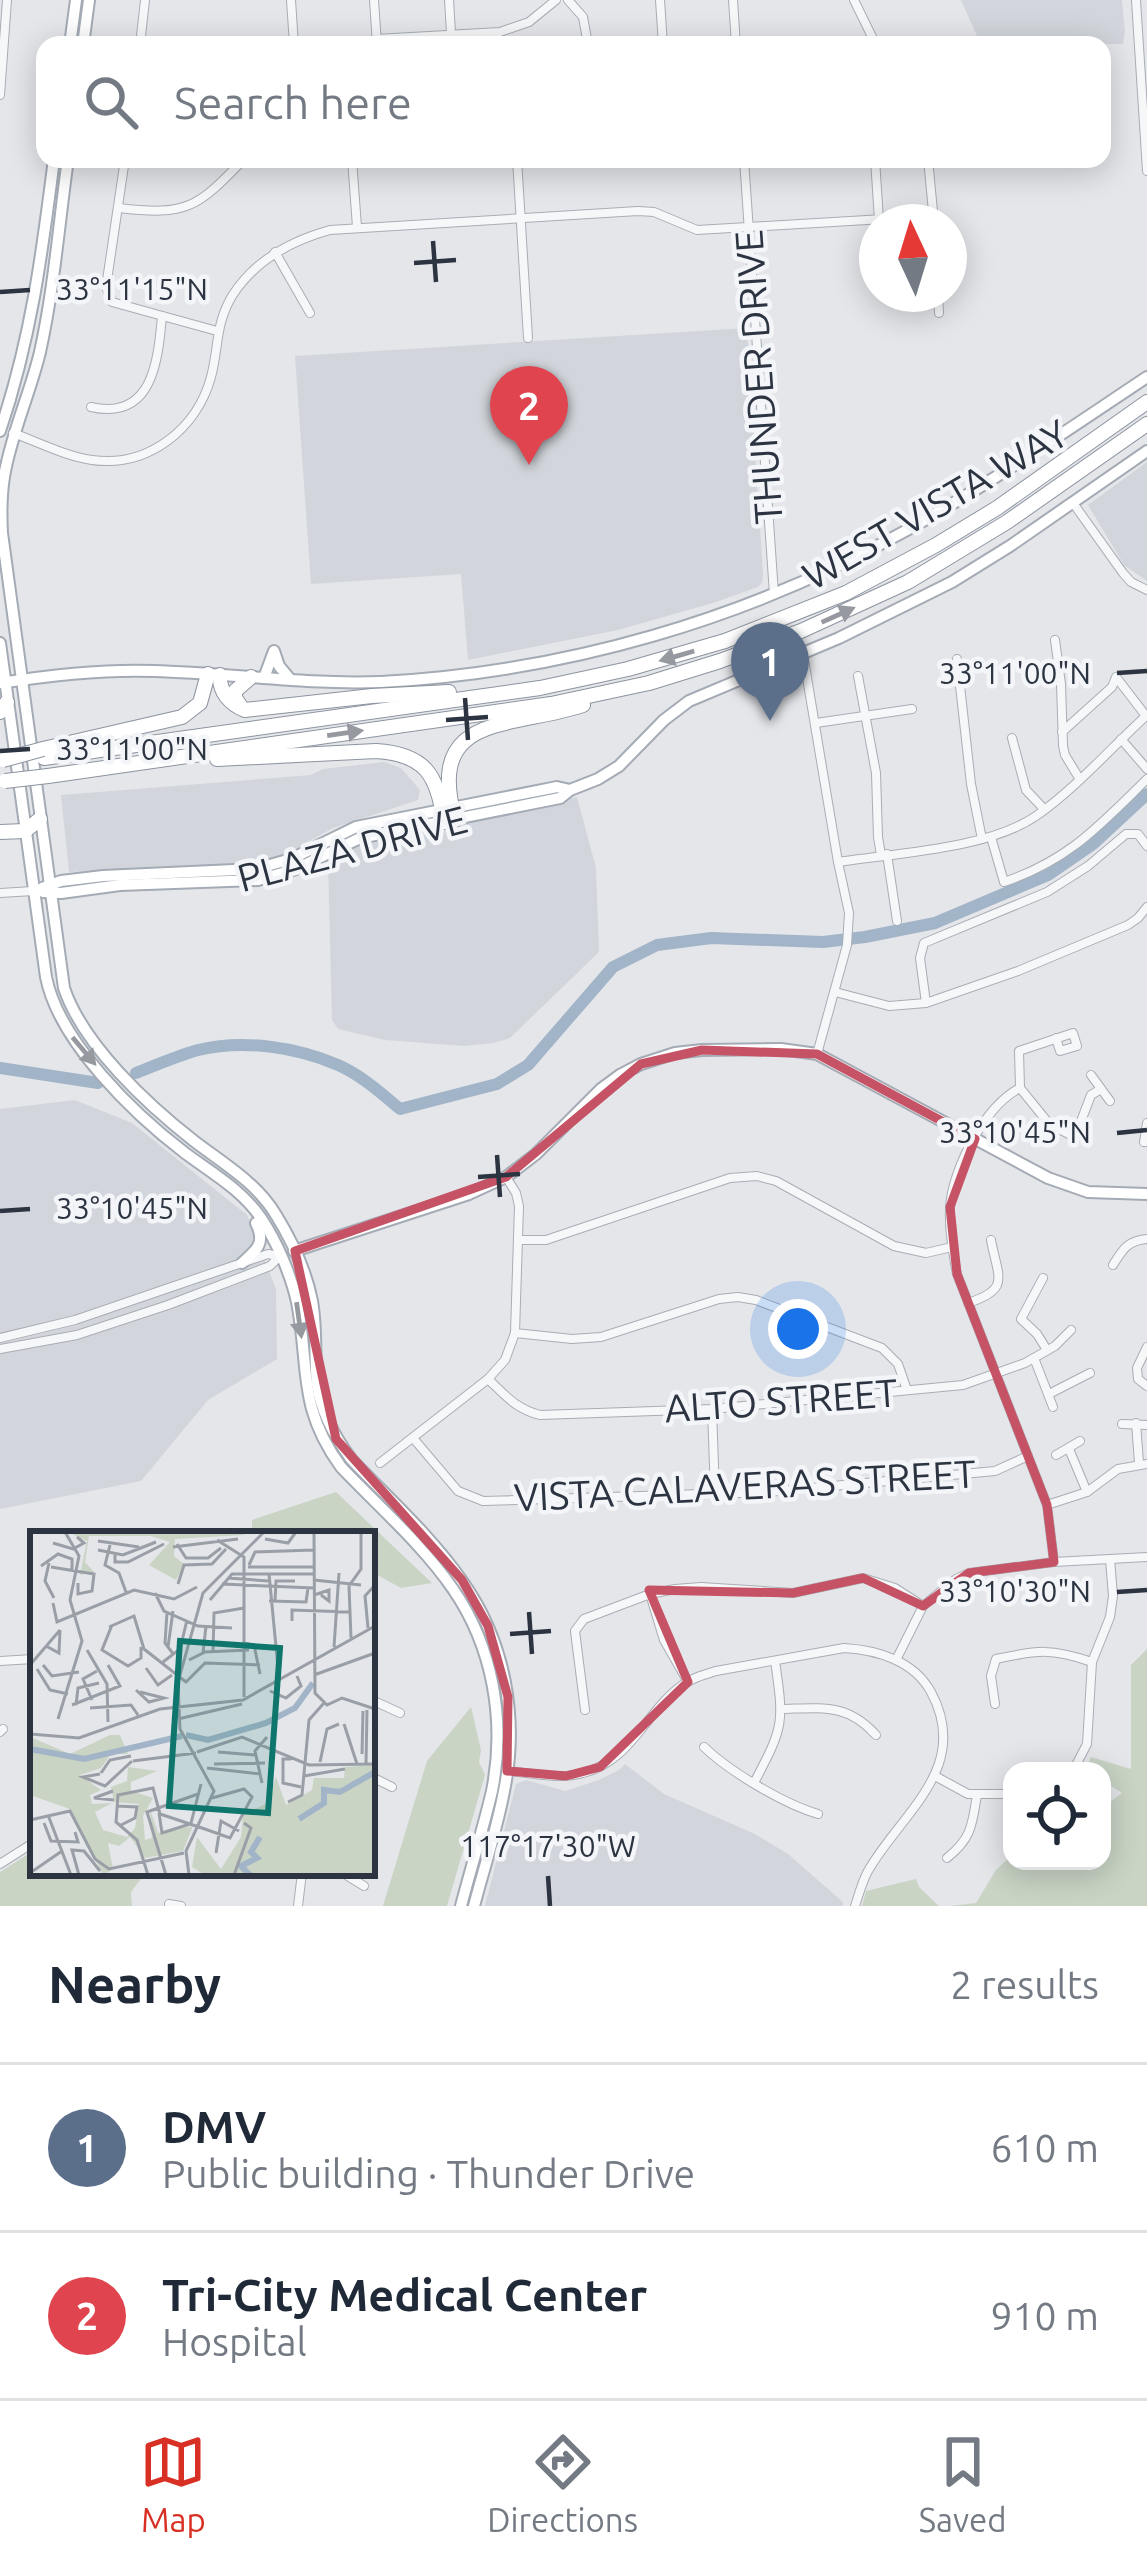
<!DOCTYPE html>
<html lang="en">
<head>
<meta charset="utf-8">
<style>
  :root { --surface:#fff; --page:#f6f6f7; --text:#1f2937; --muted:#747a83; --line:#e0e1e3; --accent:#d93025 }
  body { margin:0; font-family:Ubuntu,sans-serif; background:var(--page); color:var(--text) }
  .controls { position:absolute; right:36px; bottom:36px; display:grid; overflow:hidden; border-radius:24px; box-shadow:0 6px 30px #0003 }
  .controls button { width:108px; height:108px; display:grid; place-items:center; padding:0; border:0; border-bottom:3px solid var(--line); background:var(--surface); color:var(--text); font:60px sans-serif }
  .compass { position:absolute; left:859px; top:204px; width:108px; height:108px; border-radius:50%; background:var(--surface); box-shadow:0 6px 30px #0003; rotate:356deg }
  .you { position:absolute; left:798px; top:1329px; width:42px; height:42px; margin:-30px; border:9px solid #fff; border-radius:50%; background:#1a73e8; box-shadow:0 0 0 18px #1a73e833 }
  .badge { display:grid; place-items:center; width:78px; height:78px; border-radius:50%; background:var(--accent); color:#fff; font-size:39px; font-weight:700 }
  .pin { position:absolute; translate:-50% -99px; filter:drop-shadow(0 3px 6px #0008) }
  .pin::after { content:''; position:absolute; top:63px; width:42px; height:36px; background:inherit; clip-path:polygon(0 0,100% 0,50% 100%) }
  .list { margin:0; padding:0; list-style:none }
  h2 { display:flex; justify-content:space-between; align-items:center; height:156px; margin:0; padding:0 48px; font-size:51px }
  h2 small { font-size:39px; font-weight:400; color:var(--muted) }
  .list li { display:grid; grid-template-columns:78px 1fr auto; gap:36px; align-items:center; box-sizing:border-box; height:168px; padding:0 48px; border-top:3px solid var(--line) }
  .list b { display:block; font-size:45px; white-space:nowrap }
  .list p { margin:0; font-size:39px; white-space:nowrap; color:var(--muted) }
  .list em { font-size:39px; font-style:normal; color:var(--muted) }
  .icon { flex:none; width:66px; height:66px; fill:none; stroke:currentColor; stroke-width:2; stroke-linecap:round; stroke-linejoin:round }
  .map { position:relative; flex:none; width:1147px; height:1906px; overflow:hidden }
  .search { position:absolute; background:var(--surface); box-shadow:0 6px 30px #0003; left:36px; right:36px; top:36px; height:132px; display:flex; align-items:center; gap:30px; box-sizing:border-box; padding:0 42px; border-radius:24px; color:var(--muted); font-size:45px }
  .sheet { height:492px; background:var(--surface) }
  nav { display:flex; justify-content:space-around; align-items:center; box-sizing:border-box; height:168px; border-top:3px solid var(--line); background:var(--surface); font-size:33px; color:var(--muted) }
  nav a { display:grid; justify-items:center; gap:6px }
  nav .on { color:var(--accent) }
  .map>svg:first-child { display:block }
  .built { fill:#d2d6dc }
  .green { fill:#c9d4c5 }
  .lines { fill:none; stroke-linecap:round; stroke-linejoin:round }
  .river { stroke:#a2b4c7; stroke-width:12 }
  .minor-casing { stroke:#a9adb4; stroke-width:10 }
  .major-casing { stroke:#a4abb5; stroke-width:14 }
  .highway-casing { stroke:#8c94a0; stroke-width:16 }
  .minor { stroke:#f6f7f9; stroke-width:8 }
  .major { stroke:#fff; stroke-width:10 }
  .highway { stroke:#fff; stroke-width:14 }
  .highway-bridge-casing { stroke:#8c94a0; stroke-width:16; stroke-linecap:butt }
  .highway-bridge { stroke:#fff; stroke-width:14 }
  .oneway { fill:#969aa0 }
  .marked { fill:none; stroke:#c55365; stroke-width:9; stroke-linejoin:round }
  .ticks { fill:none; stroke:#2c3442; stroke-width:4.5 }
  .labels { text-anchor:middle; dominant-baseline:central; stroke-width:9; stroke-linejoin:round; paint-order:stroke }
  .street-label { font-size:39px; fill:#2c3442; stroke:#f3f5f8 }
  .inset-river { fill:none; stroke:#a2b4c7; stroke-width:6 }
  .inset-road { fill:none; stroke:#9a9fa7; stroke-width:3 }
  .view { fill:#0f766e; fill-opacity:0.15; stroke:#0f766e; stroke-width:6 }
  .inset-edge { fill:none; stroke:#2c3442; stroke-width:6 }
  .ticks-label { font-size:30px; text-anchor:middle; fill:#2c3442; stroke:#f3f5f8; stroke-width:9; stroke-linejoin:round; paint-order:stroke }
</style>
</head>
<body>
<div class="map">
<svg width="1147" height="1906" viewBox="0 0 1147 1906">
  <rect width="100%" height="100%" fill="#e4e6ea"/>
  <!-- built -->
  <g class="built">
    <path d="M961,0h161l3,32 -2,12 -142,1z"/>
    <path d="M747,328l16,246 -1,9 -4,4 -45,16 -95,27 -150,30 -7,-86 -150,10 -16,-228z"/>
    <path d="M1147,462v119l-23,-16 -36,-60z"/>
    <path d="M384,762l17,6 19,22 -2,10 -85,28 -47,26 -27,8 -190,10 -8,-77 250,-20 12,-6z"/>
    <path d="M577,797l19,71 3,84 -89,86 -16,5 -30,3 -79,-6 -47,-11 -6,-9 -4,-162 29,-14 91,-17z"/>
    <path d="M75,1100l57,23 115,92 29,74 1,70 -69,41 -67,81 -141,28v-400z"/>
    <path d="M625,1764l39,30 91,40 33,20 55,48v4h-358l31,-122 10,-4 39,11 34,-11 20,-10z"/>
  </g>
  <!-- green -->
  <g class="green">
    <path d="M336,1492l96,91 -31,5 -29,-16v-38h-120v-14z"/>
    <path d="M1147,1649v257h-197l26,-3 20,-33 16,-15v6h90v-53l20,-15 -20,-13v-9l-17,-1 6,-13 40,12v-104z"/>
    <path d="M471,1707l10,43 -2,12 6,13 -38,131h-64l44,-145z"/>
    <path d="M33,1851v22h112l-14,19 1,14h-132v-34z"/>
    <path d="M916,1879l3,8 20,19h-77l4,-15z"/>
  </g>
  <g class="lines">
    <!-- river -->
    <g class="river">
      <path d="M0,1068l98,15"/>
      <path d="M136,1073c20,-8 41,-17 62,-23 46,-11 98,-3 140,15 23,10 43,28 62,44l97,-25 31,-19 85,-98 44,-22 54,-7 112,4 42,-5 70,-14 113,-48 45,-31 54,-50"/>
    </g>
    <!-- minor casing -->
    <g class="minor-casing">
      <g id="minor">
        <path d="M291,0l3,45"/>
        <path d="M374,0l3,45"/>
        <path d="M449,0l2,33"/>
        <path d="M568,0l15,17 5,28"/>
        <path d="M660,0l3,45"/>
        <path d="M733,0l3,45"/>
        <path d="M854,0l22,45"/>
        <path d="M1136,0l11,171"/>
        <path d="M376,39l124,-7 29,-10 27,-22"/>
        <path d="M140,45l5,-45"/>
        <path d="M0,95l7,-95"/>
        <path d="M125,159l-19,128 6,15 105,29"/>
        <path d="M352,159l5,68"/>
        <path d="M517,159l11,179"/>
        <path d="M744,159l30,435"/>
        <path d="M875,159l4,61"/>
        <path d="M928,159l6,63"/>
        <path d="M119,208c68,8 78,0 125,-49"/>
        <path d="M275,252l35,61"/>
        <path d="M938,294l1,19"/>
        <path d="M91,407c62,14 67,-47 71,-91"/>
        <path d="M13,433c25,9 52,23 79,27 56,8 105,-31 119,-83 8,-30 4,-52 21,-81 23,-36 58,-55 98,-66l308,-19 16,1 43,18 237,-14"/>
        <path d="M1073,503l50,70 8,9 16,8"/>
        <path d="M1055,640l6,44 2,62 2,9 14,23"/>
        <path d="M803,654l35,208 11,51 -2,32 -30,109"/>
        <path d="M957,659l14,125 11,55"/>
        <path d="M858,676l18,97 2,64 3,18"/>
        <path d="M816,723l96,-14"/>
        <path d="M1062,732l50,-45 4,-10 30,39"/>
        <path d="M1012,738l14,52 18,19"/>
        <path d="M1121,739l26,30"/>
        <path d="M991,837l13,45c65,-22 95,-56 143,-103"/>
        <path d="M887,854l10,67"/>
        <path d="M838,862c58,-9 150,-13 198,-46 39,-27 75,-68 111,-101"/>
        <path d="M0,893l33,-2"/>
        <path d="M835,992l54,14 37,-3 92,-32 110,-46 10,-7 9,-11"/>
        <path d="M926,1003l-6,-45 4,-15 123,-51 41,-26 38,-32h12l9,12"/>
        <path d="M1091,1075l19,26"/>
        <path d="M1020,1088c-35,18 -68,81 -70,120 -1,22 3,44 7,66l90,231 7,57"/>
        <path d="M1020,1088l-1,-37 54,-18 4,13 -17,5 -4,-13"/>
        <path d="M1020,1088l30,37 25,12 16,-42 10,-6"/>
        <path d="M1147,1123l-3,19h3"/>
        <path d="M519,1240h27l184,-62 27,-2 19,5 118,65 32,7 26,-6"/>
        <path d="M1113,1265c10,-16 14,-24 34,-26"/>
        <path d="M1043,1278l-22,41 16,15 10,16"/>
        <path d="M968,1303c43,-14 30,-25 23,-63"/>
        <path d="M515,1333l57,6 29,-2 118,-38 19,-2 18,3 126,48 16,16 9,26"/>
        <path d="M0,1338l75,-18 193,-66 10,2"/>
        <path d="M1147,1347l-10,21 1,11 9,7"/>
        <path d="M0,1349l77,-14 91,-30 102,-39 10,-10"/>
        <path d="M1034,1358l19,49"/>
        <path d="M488,1379c18,17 28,30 52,36l172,-6 251,-24 62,-22 30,-17 16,-16"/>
        <path d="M1049,1394l41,-21"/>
        <path d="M712,1409l3,85"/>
        <path d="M1136,1423l3,40"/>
        <path d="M1122,1424l25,1"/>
        <path d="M413,1438l45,53 25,10 285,-9 227,-21 33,-15"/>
        <path d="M1069,1449l18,43"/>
        <path d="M1056,1455l24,-14"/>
        <path d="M380,1463l108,-84 17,-19 10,-27 4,-127 -3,-13 -10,-16"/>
        <path d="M1047,1505l40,-13 31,-23 29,-5"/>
        <path d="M650,1594l14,46 24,42"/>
        <path d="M896,1660l27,-54 33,-27 13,-6 85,-11 93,-5"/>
        <path d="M0,1661l33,-2"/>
        <path d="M372,1700l28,13"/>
        <path d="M995,1704l-4,-28 5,-17c42,-9 55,-11 96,3"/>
        <path d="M782,1709c40,-1 65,-6 94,26"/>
        <path d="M585,1710l-10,-79 9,-12 66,-25 25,-5 26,-2 92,6 70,-15 32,10 28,18"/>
        <path d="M0,1732l3,-3"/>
        <path d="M704,1747c26,25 80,57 114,67"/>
        <path d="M508,1771c24,2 52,9 75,2 48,-12 62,-60 98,-87 11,-8 22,-11 35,-15l128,-23c34,2 70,13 87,44 41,76 -30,121 -63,179 -6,11 -9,23 -13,35"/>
        <path d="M1073,1771l14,-27 5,-82 18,-45 3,-21 -3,-37"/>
        <path d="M935,1776l33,18h44"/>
        <path d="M372,1777l20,10"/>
        <path d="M755,1781c29,-55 29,-58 20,-120"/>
        <path d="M947,1858c25,-20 25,-33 30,-63"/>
        <path d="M0,1864l33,-21"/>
        <path d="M343,1873l21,13"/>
        <path d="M169,1904l12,2"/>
        <path d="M298,1906l4,-33"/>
      </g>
    </g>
    <!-- major casing -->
    <g class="major-casing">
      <g id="major">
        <path d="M70,45l6,-45"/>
        <path d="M83,45l6,-45"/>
        <path d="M68,159c-9,64 -14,130 -28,193 -10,42 -29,82 -36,125 -3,19 -3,37 -2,56l62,455c19,57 84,117 130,153 30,23 63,42 82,74 16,26 30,56 36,86 5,27 2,55 5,83 4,28 17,52 34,75 37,39 80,77 111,122 43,60 57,137 42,210 -7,38 -20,77 -30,115"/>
        <path d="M0,431c31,-92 42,-177 54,-272"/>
        <path d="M0,643l46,334c13,65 88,137 139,176 27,20 57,37 76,65 16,24 30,57 36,84 13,67 0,104 44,165 37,39 81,77 112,122 40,58 53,132 39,202 -9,38 -21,77 -31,115"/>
        <path d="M264,678l10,-27 5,15 10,12"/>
        <path d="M0,683c51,-8 102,-14 154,-12 75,2 151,14 227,11 186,-10 366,-63 528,-153 82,-46 160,-100 238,-152"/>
        <path d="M42,888l19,-7 42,-5 153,-7 35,-10 65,-32 201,-40 13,3"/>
        <path d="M43,892l18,1 59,-8 138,-5 38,-11 64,-31 200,-40 10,-8 28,-11 21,-13 45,-46 25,-19 150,-63 113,-56 58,-36 137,-95"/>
        <path d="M294,1251l175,-57 37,-17 30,-23 65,-65 19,-14 21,-11 34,-11 27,-3 79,-1 36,5 231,124 40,14 59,2"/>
        <path d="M242,1263c15,-13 24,-20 14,-40"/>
      </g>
    </g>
    <!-- highway casing -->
    <g class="highway-casing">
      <g id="highway">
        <path d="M220,675c-1,17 10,29 25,35l127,-14 77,-4"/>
        <path d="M241,707l-6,-9v-7l16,-14"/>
        <path d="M0,712l7,-10"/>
        <path d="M43,749l139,-32 18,-14 8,-29"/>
        <path d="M44,758l496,-70 88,-19 97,-28 121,-48 90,-48 61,-37 150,-106"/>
        <path d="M217,759l159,-8c49,3 62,24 68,71"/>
        <path d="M48,776l503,-72 98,-21 71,-22 81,-30 107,-49 99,-60 140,-98"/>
        <path d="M455,820c-30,-108 55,-91 128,-115"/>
        <path d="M0,832l25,-1 15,-12"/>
      </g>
    </g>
    <!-- minor -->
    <use href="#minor" class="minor"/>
    <!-- major -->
    <use href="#major" class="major"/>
    <!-- highway -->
    <use href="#highway" class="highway"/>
    <!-- highway-bridge casing -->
    <g class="highway-bridge-casing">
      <g id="highway-bridge">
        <path d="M3,760l40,-11"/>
        <path d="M5,781l43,-5"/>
      </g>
    </g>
    <!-- highway-bridge -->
    <use href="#highway-bridge" class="highway-bridge"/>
  </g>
  <!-- one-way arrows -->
  <defs><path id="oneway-solid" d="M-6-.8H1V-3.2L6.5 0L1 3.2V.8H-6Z" transform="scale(3)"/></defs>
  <g class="oneway">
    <use href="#oneway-solid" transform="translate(838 615) rotate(-24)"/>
    <use href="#oneway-solid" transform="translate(677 656) rotate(164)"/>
    <use href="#oneway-solid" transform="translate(345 733) rotate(-8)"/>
    <use href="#oneway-solid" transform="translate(84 1051) rotate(50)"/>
    <use href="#oneway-solid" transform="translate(299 1320) rotate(82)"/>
  </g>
  <!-- marked area -->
  <path class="marked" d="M702,1050l115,4 158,85 -25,68 7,67 90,231 7,57 -85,11 -46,33 -60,-28 -70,15 -144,-3 39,92 -88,85 -34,9 -59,-5 1,-74 -20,-71 -26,-46 -126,-141 -41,-188 211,-74 135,-113z"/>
  <!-- ticks -->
  <path class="ticks" d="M433,241l3,41M414,263l42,-3M0,292l30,-2M1117,673l30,-2M465,698l3,42M446,720l42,-3M0,751l30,-2M1117,1133l30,-3M497,1155l3,42M478,1177l42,-3M0,1211l30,-2M1117,1592l30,-2M529,1612l3,42M510,1634l41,-3M548,1876l2,30"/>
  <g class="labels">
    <!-- street labels -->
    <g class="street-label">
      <text transform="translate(758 377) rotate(-94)">THUNDER DRIVE</text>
      <text transform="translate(935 504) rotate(-30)">WEST VISTA WAY</text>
      <text transform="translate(352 848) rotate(-15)">PLAZA DRIVE</text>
      <text transform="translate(781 1400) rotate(-4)">ALTO STREET</text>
      <text transform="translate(745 1485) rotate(-3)">VISTA CALAVERAS STREET</text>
    </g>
  </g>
  <!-- overview -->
  <g transform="translate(30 1531)">
    <rect width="345" height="345" fill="#e4e6ea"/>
    <path d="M38,1h176v3l-69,4 -1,17 10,8 -8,16 -27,-15 21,-23 -19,-6h-62l-4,26 9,10 -14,3 7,-34zM80,204h10l8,19h-17l-10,14 -21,7 21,15 -11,5 2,9 20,-1 -17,9 8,18 24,7 8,-9 4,-24 -25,-2 -3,-15 16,-6 1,-14 29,4 -26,11v9l22,7 -10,18 2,24 7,-2 -2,-29 8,24 35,-7 -10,25 -38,7 -15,-21 -11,9 -11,-3 5,26 -10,6 -33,-66 -40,-14v-58l40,17zM345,234v110h-170l-13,-8 5,-30 24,32 20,-32 2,-23 23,-10 10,-27 10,28 26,-15 2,-12h30l1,-11z" fill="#c9d4c5"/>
    <path class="inset-river" d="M156,204l22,5 58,-17 29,-15 18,-25M0,218l54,10 98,-23M269,288l25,-16v-13l16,2 35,-20M220,344l-9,-9 16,-8 -6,-6 9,-15"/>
    <path class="inset-road" d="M284,1l1,161 12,12 15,-7 33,11M235,8l23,4 8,-11M187,9l27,17v140M68,10l41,6M23,12l20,6 11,-6 -7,-6M147,13l9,14h22l13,-10M80,14l-5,20 14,8 7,19M143,16l65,-8M68,19l25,5 33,-13M85,24v7h13l36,-18M19,32l-4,18 9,17M219,34l6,-13 59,-2M11,35l17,-12 14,5v11M21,36l43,7 -2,17 -14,3v-11M218,36h66M239,43l10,104M198,47l41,3M284,49l47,5M148,53l6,-19 28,-1 14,-15M192,53l92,4M125,62l9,18 34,15 34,2M284,64l15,-5v11l-8,-6M180,69l22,-26h82M239,70l37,1 2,-14M245,70l1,-20h19M23,72l4,19 77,-32 40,9 23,-12M137,81l-2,31 9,12M262,90v-11l58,2M82,94l-10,25 26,16 13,-8v-11M79,96l25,-11 10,33 42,33 19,-19 55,2M338,97l-3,-32 10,-11M321,107l-2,-52 12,-17v-37M214,112l10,2 6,29M16,115l13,7 1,-23M138,116l5,-36M304,116l5,-74M57,119l20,34 1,38M174,121l45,-2M183,122l1,-40 30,-5M159,129l14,-7 3,-27M133,131l17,-13 7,-29M0,134l30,-35M13,134l9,11 27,-4M116,137l12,17 14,-10M7,138l13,21 18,4M284,144l61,-22M106,159l13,12 15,-4 -24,-6M240,160l16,7 15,-12 -4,-10M62,169l-9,-21 14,-8M42,174l48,-19 -12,-21M46,174l2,-17 21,-5M60,177l41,-3 7,10M28,188l24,-78 -12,-41 9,-44 -14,-24M148,188l64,-15M314,193l13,40M0,203l49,4 81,-29 83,-9 132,-74M167,221l45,-15 67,28 66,-1M188,221l37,3M332,223l1,-43M261,228h-8v24l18,4M103,230l63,-8M290,231l7,-33 12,-5M184,233l51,-1M336,233l1,-54M177,237l54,6M71,242l9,-13 21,-4M70,243l-17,3 22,9 27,-25M274,245l41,-7M232,252l-7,-32 12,-14M83,260l-19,7 20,2M258,271l14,-7 7,-75 15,-17M86,275l21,1 -2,11 -16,8M129,282l3,20 28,-9M18,284l23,60M0,289l40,-9 25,48 14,10 75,-16M14,292l7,18 27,1 -3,-10M161,292l10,-39M172,297l28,10 22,-41 -8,-8 -32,9M186,322l5,-32 18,10M0,342l32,-22M49,344l-7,-25 12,1 16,20M118,344l-11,-35 -21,-18 2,-27 35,-7 7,26 42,14M136,344l-19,-63 51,-18M159,344l-3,-24 28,-60 -34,-62 -2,-47 25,-89 61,-61M204,344l17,-47 -7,-5"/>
    <path class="view" d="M150,110l100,7 -12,165 -99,-7z"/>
    <rect width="345" height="345" class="inset-edge"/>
  </g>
  <g class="ticks-label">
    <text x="132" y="300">33°11'15"N</text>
    <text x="1015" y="684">33°11'00"N</text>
    <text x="132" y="760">33°11'00"N</text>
    <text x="1015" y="1143">33°10'45"N</text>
    <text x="132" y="1219">33°10'45"N</text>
    <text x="1015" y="1602">33°10'30"N</text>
    <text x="548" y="1857">117°17'30"W</text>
  </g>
</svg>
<div class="controls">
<button><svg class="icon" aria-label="locate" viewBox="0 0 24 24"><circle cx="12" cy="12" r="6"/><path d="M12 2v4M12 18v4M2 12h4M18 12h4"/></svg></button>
</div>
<svg class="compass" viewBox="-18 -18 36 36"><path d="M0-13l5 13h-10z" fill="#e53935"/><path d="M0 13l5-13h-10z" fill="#747a83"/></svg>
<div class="you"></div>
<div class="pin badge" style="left:770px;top:721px;background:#5c6f8a">1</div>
<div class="pin badge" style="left:529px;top:465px;background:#e0444e">2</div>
<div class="search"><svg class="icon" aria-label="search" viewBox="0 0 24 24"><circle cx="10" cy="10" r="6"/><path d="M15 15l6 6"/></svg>Search here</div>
</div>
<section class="sheet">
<h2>Nearby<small>2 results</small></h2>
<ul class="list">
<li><span class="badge" style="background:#5c6f8a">1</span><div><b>DMV</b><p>Public building · Thunder Drive</p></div><em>610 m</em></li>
<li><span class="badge" style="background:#e0444e">2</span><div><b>Tri-City Medical Center</b><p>Hospital</p></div><em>910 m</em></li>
</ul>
</section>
<nav>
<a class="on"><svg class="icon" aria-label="map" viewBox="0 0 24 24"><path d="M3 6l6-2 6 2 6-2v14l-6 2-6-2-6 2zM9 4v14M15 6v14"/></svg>Map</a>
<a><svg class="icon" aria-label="directions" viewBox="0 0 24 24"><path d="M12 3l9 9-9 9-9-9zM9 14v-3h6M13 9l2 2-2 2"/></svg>Directions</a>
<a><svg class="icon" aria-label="saved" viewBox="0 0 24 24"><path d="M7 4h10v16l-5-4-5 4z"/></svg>Saved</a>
</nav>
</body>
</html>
